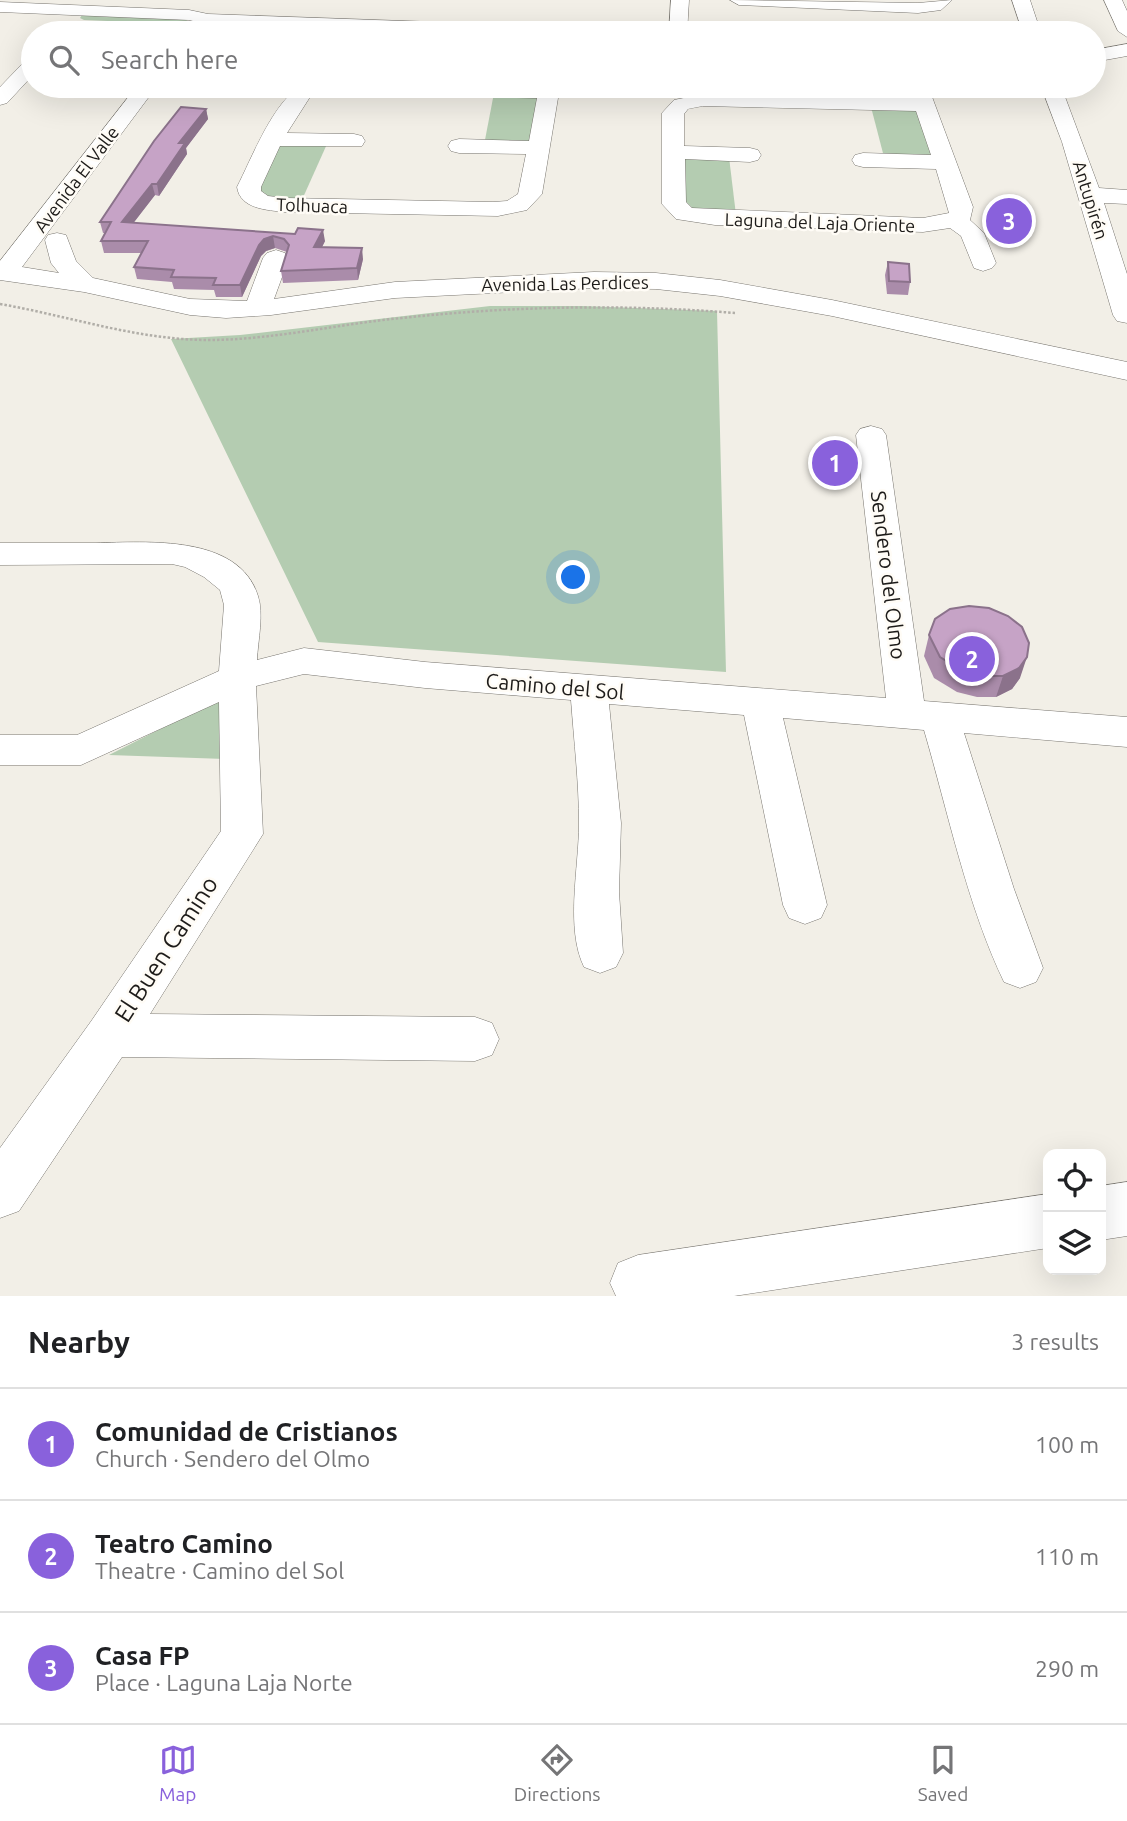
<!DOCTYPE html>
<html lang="en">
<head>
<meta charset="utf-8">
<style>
  :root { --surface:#fff; --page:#f2f2f2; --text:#202124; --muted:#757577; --line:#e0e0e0; --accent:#8961dc }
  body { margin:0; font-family:Ubuntu,sans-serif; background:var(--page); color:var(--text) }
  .controls { position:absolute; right:21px; bottom:21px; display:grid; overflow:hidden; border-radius:14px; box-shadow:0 7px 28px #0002 }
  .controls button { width:63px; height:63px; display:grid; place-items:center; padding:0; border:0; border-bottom:2px solid var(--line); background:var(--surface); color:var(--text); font:35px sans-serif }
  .you { position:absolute; left:574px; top:578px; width:24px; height:24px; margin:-18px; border:5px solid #fff; border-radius:50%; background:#1a73e8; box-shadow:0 0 0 10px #1a73e833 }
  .badge { display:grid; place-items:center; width:46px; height:46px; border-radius:50%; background:var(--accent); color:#fff; font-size:23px; font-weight:700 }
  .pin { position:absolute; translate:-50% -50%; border:4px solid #fff; box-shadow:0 2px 7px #0006 }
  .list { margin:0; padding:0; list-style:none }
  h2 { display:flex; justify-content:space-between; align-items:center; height:91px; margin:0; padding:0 28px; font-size:30px }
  h2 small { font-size:23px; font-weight:400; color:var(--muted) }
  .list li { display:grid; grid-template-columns:46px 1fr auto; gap:21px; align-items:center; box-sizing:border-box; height:112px; padding:0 28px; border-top:2px solid var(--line) }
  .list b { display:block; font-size:26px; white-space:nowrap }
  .list p { margin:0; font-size:23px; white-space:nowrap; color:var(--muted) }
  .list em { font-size:23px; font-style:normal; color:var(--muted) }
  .icon { flex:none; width:38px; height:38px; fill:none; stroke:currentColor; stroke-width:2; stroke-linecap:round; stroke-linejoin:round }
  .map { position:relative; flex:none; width:1127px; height:1296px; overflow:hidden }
  .search { position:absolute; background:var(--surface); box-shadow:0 7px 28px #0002; left:21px; right:21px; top:21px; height:77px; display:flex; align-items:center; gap:18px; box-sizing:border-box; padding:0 24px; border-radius:38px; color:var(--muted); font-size:26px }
  .sheet { height:427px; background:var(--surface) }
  nav { display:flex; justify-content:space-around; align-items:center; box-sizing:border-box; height:98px; border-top:2px solid var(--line); background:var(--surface); font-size:19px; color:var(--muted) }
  nav a { display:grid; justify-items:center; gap:4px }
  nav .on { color:var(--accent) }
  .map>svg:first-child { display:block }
  .green { fill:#b4ccb1 }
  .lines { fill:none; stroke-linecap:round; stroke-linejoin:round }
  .minor-casing { stroke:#78756f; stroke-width:1 }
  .path { stroke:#b1aea8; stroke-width:2.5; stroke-dasharray:2.5 2; stroke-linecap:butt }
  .minor { fill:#fff; fill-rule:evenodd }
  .wall { fill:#aa8caa }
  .shaded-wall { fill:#8b728b }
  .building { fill:#c6a3c6; stroke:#8b728b; stroke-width:2 }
  .labels { text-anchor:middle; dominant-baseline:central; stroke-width:5; stroke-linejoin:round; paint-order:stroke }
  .far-street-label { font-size:18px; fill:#1d1b19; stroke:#fffcf6 }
  .street-label { font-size:21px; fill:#1d1b19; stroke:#fffcf6 }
  .near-street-label { font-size:24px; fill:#1d1b19; stroke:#fffcf6 }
</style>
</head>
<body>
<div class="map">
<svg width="1127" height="1296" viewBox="0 0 1127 1296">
  <rect width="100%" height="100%" fill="#f2efe7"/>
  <!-- green -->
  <g class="green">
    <path d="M82,15l100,3 6,3 -10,3 -94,-4 -4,-2z"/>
    <path d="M494,93l44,5 -7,44 -47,3z"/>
    <path d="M871,107l45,3 21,47h-53z"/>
    <path d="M279,143l48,1 -26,58 -25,-1 -18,-8z"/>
    <path d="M681,155l48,2 7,58 -43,-5 -9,-8z"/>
    <path d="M490,306h92l135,5 9,361 -408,-30 -147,-303 69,-4z"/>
    <path d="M225,696v63l-116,-4z"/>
  </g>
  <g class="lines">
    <!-- minor casing -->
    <g class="minor-casing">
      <g id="minor">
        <path d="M671,0h18l-2,33h-18z"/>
        <path d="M730,0l188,3 34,-3 -11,10 -23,3 -179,-8z"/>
        <path d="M1012,0h18l11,33h-18z"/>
        <path d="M1104,0h18l5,11v26l-9,-6z"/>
        <path d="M0,2l189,8 19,4 367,13 9,6h-137l-246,-10 -12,-3 -189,-8z"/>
        <path d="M1127,44v12l-33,6v-12z"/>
        <path d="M33,58v17l-26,28 -7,2v-18l26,-27z"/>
        <path d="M137,86h20l-135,181 37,6 -8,-10 -6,-23 3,-5 9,-2 9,2 10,26 17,17 97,21 57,2 16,-43 4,-5 9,-3 9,3 4,5 -15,41 121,-17 199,-10 62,1 64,7 112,20 295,62v18l-295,-64 -112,-20 -64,-7 -62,-1 -199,10 -124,17 -45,3 -36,-3 -106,-23 -84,-12v-19z"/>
        <path d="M302,86h258l-18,108 -15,16 -29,6 -213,-4c-18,-2 -45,-3 -48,-25 14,-27 37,-88 65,-101zM335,93l202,5 -8,43 -70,-2 -8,2 -3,5 3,5 8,2 67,1 -8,40 -11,7 -14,1 -208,-4 -17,-2 -7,-5v-4l19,-41h82l3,-5 -3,-5 -8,-2 -67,-1 23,-36z"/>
        <path d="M908,86h20l45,121 -3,13 14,13 12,30 -4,5 -9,3 -9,-3 -13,-32 -11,-8 -27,4 -208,-7 -39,-6 -14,-15v-91l12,-13 29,-6 209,4zM703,106l213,5 15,44 -68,-2 -8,2 -3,5 3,5 8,2 73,2 13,44 -26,5 -231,-10 -6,-6 -1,-43 65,3 8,-2 3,-5 -3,-5 -8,-2 -66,-2v-32l4,-5z"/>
        <path d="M1041,86h20l38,102 28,2v14l-23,-1 23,71v49l-10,-2 -4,-6 -51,-173z"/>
        <path d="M871,426l11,3 4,6 38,266 203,16v30l-163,-14 50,156 29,79 -7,14 -16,6 -16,-6c-37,-77 -56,-170 -80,-252l-141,-12 44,187 -6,13 -16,6 -16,-6 -6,-13 -39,-190 -135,-11 12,119 -2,69 4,61 -7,14 -16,6 -16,-6c-19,-39 -5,-100 -5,-143 0,-41 -5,-83 -8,-124l-146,-12 -121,-14 -48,12 7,148 -113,180 325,3 17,6 7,16 -7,16 -17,6 -353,-4 -103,154 -19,7v-70l92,-128 129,-189 -2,-129 -138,63h-81v-30h77l142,-64 5,-66 -4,-15 -16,-13 -19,-10 -13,-3 -172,1v-22c32,0 64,0 96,0 50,-1 143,-9 162,53 6,18 0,44 -1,64l47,-12 121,14 461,36 -30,-263 4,-6z"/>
        <path d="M1127,1182v54l-26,4v-54z"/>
        <path d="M1048,1194v54l-314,48h-118l-6,-13 8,-20 20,-8z"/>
      </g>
    </g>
    <!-- path -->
    <path class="path" d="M0,304c69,12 138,36 208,36 65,0 130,-16 194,-22 111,-12 222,-14 333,-5"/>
    <!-- minor -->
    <use href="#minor" class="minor"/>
  </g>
  <!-- wall -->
  <g class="wall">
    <path d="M206,109l2,10 -22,29 1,6 -28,42 -4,-1 -22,28 192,18 -3,6 41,12 -5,21 -75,3 -2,-12 6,-19 -12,-4 -9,3 -5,5 -19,41h-26l-2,-7 -40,-1 -2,-7 -35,-3 -3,-12 8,-14h-38l-3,-12 4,-8h-2l-3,-11z"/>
    <path d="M888,262l22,20 -2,13 -21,-1 -2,-19z"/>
    <path d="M929,635l91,43 -8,11 -16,8h-19l-20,-5 -23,-14 -10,-22z"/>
  </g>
  <!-- shaded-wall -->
  <g class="shaded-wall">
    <path d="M206,109l2,10 -22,29 1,6 -28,42 -2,-12 22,-41z"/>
    <path d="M152,184l3,11 -30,39 -3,-12z"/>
    <path d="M323,230l2,11 -9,18 -2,-12z"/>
    <path d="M273,236l2,12 -9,3 -5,5 -19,41 -2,-12 19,-40 5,-6z"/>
    <path d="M362,248l1,11 -5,21 -1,-12z"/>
    <path d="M1027,657l-7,21 -8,11 -16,8 7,-21z"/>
  </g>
  <!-- building -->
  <g class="building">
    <path d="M181,107l25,2 -27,34h6l-28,41h-5l-30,38 173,12 3,-6 25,2 -9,17 48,1 -5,20 -76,3 8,-26 -5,-6 -11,-3 -9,3 -5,6 -19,40h-27l3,-7 -45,-1 3,-7 -40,-3 14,-26h-47l10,-19h-11l54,-81z"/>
    <path d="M888,262l21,2 1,18 -21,-1z"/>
    <path d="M969,606l20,2 19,8 14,11 7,16 -2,14 -8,11 -16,8h-20l-20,-5 -23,-14 -11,-22 6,-16 15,-10z"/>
  </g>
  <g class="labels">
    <!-- far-street labels -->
    <g class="far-street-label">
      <text transform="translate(76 179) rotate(-53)">Avenida El Valle</text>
      <text transform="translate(1091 200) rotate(73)">Antupirén</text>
      <text transform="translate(312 205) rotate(2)">Tolhuaca</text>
      <text transform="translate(820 222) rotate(2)">Laguna del Laja Oriente</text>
      <text transform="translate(565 283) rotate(-1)">Avenida Las Perdices</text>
    </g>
    <!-- street labels -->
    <g class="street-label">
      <text transform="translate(889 575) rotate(83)">Sendero del Olmo</text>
      <text transform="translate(555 686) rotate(5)">Camino del Sol</text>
    </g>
    <!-- near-street labels -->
    <g class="near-street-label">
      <text transform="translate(166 949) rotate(-57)">El Buen Camino</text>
    </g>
  </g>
</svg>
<div class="controls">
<button><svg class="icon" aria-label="locate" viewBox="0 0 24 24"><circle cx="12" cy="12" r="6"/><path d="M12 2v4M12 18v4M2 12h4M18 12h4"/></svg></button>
<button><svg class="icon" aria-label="layers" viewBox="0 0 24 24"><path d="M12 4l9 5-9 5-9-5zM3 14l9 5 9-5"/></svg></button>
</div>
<div class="you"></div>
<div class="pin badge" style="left:835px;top:463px">1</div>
<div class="pin badge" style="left:972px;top:659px">2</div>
<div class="pin badge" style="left:1009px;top:221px">3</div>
<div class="search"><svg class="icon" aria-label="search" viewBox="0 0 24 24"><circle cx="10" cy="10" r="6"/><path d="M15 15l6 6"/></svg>Search here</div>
</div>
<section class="sheet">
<h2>Nearby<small>3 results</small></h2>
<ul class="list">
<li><span class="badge">1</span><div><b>Comunidad de Cristianos</b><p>Church · Sendero del Olmo</p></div><em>100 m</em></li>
<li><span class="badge">2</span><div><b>Teatro Camino</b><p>Theatre · Camino del Sol</p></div><em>110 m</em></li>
<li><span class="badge">3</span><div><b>Casa FP</b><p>Place · Laguna Laja Norte</p></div><em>290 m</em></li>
</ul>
</section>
<nav>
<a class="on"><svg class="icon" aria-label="map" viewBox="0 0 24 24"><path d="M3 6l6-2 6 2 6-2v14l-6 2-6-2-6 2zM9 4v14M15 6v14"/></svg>Map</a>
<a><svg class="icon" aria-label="directions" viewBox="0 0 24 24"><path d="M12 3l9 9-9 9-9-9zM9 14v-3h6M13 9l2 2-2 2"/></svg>Directions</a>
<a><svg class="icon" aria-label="saved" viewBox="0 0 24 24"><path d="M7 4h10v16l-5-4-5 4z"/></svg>Saved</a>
</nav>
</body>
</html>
